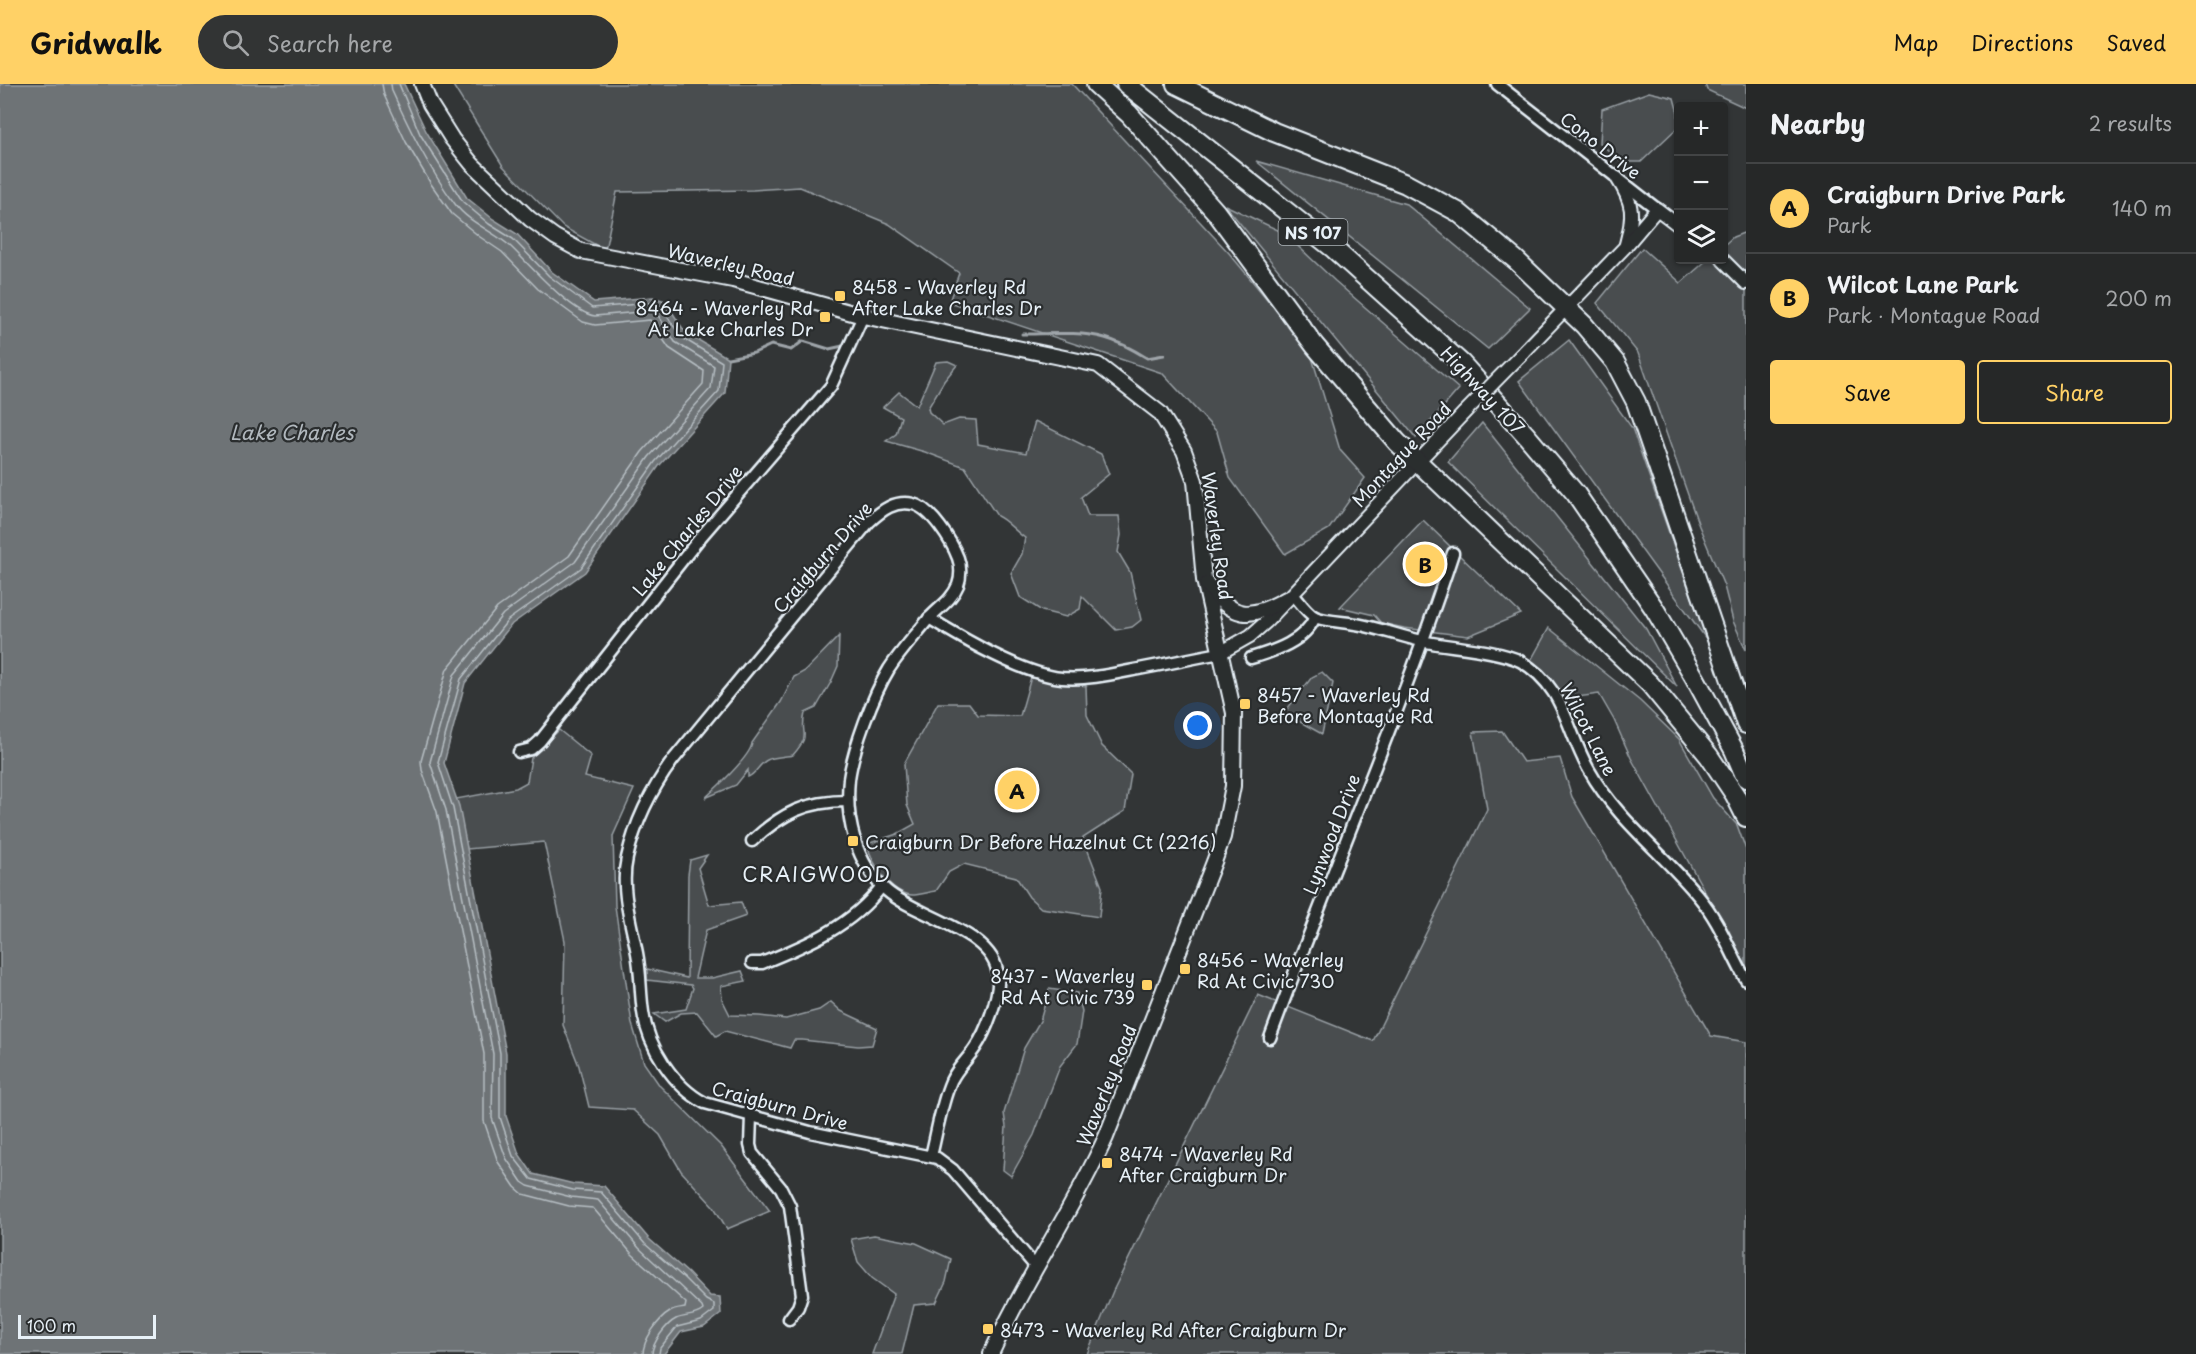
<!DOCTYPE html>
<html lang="en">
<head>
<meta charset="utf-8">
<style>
  :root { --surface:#262828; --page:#323434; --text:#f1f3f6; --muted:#a4a6a8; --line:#424445; --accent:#ffd166 }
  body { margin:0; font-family:"Playpen Sans",sans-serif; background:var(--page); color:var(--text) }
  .controls { position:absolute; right:18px; top:18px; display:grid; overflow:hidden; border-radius:6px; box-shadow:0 2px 4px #0004 }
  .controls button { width:54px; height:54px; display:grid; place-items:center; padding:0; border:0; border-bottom:2px solid var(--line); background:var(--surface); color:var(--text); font:30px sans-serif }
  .scale { position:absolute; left:18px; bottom:15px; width:138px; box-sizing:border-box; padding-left:6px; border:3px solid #e8f1f8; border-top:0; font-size:16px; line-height:21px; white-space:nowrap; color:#e8f1f8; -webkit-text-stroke:4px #2a2d2e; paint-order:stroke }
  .you { position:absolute; left:1198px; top:642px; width:21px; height:21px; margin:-15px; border:4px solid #fff; border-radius:50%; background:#1a73e8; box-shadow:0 0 0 9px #1a73e833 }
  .badge { display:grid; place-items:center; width:39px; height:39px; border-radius:50%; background:var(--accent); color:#111; font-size:20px; font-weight:700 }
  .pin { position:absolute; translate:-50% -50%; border:3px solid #fff; box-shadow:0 2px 6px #0006 }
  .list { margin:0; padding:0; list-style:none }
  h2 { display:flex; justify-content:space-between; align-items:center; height:78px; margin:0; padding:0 24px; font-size:26px }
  h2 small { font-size:20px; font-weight:400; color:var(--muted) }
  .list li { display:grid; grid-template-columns:39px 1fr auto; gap:18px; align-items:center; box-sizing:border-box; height:90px; padding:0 24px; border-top:2px solid var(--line) }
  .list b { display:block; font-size:22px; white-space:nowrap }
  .list p { margin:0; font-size:20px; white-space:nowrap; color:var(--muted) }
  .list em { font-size:20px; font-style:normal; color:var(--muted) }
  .actions { display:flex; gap:12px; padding:18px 24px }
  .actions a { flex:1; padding:14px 0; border:2px solid var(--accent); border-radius:6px; text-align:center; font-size:21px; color:var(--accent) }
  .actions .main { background:var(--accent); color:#111 }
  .icon { flex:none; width:33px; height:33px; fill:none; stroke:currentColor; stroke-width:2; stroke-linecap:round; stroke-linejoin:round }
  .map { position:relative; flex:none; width:1746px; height:1270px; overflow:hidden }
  header { display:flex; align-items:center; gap:36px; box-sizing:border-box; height:84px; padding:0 30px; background:var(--accent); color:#111 }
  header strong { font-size:28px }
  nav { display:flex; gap:33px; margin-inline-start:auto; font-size:21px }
  .search { width:420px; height:54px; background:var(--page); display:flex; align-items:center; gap:15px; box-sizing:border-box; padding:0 21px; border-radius:33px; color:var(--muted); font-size:22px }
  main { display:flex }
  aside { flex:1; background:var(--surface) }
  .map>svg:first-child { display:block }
  .green { fill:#494d4f; stroke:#989fa4; stroke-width:1.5 }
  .water { fill:#6e7376; stroke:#9fa5aa; stroke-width:1.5 }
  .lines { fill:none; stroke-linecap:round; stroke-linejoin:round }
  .shore { stroke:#b7bfc4; stroke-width:1.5 }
  .stream { stroke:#9fa5aa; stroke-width:3 }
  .minor-casing { stroke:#e8f1f8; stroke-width:15 }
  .tertiary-casing { stroke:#e8f1f8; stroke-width:16 }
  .secondary-casing { stroke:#e8f1f8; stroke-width:18 }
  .motorway-casing { stroke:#e8f1f8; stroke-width:22 }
  .minor { stroke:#2a2d2e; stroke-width:10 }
  .tertiary { stroke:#2a2d2e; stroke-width:12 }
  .secondary { stroke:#2a2d2e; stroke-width:14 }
  .motorway { stroke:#2a2d2e; stroke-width:18 }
  .tertiary-bridge-casing { stroke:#e8f1f8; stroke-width:16; stroke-linecap:butt }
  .tertiary-bridge { stroke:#2a2d2e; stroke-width:12 }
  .poi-dot { fill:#ffd166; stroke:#2a2d2e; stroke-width:2 }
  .labels { text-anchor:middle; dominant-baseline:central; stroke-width:4.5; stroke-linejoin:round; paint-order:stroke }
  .shield { fill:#2a2d2e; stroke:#afb6bb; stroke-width:1.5 }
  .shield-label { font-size:16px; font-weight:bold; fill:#e8f1f8 }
  .street-label { font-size:18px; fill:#e8f1f8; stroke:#2a2d2e }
  .poi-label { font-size:18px; fill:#e8f1f8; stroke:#2a2d2e; text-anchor:start }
  .water-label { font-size:20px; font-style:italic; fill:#b1b8be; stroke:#2a2d2e }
  .neighbourhood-label { font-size:20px; letter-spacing:1.5px; fill:#e8f1f8; stroke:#2a2d2e }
</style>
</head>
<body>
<header>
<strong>Gridwalk</strong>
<div class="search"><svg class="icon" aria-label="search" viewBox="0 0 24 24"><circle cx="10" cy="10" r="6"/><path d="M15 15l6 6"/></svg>Search here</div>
<nav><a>Map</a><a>Directions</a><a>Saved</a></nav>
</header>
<main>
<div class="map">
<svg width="1746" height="1270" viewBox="0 0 1746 1270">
  <rect width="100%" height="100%" fill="#323536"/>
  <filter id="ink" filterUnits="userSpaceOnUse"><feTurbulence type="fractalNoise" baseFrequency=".0167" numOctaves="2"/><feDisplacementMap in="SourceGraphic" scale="12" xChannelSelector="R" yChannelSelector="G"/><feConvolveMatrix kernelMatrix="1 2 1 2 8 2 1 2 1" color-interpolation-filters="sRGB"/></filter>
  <g filter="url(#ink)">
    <!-- green -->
    <g class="green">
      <path d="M452,0h620l157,169 81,98 30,99 25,28 -36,51 -44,25 -55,-76 -13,-46 -55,-59 -213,-71 10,-29 -70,-49 -89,-37 -47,3 -136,2 -12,58 -42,-23 -60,-61z"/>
      <path d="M1705,0h41v24l-39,-18z"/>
      <path d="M1649,8l25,6 4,15v14l-37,35h-20l-21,-19 2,-34z"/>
      <path d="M1256,77l150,43 124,104 -42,41z"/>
      <path d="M1225,121l59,28 51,48 124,108 -43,49z"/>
      <path d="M1746,148v418l-13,-29 -9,-35 -25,-60 -61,-173 -41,-50 45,-55 39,35 26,-23h17v-15l9,-8z"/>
      <path d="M1569,256l63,88 75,212 -188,-259z"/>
      <path d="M948,277l9,4 -13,16 -16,27 1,4 14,13 16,-6 17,1 2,24 48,9 9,-32 66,33 8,20 -28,23 7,19h31l2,19 -3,17 12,20 11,48 -9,7 -16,3 -34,-34 -2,13 -14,8 -24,-6 -22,-14 -9,-24 11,-19 3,-16c-9,-6 -20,-19 -28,-22l-32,-49 -40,-15 -39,-11 10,-7 5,-17 -18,-10 16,-15 18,14 19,-44z"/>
      <path d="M1482,339l164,206 31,58 -229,-225z"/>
      <path d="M1423,436l31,30 4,1v3l63,60 -53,22 -64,-8 -23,-5 -7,-8 -34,-8z"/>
      <path d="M1549,544l91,73 39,38 34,59 24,27 9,25v116l-115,-208 -17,-38 -15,-26 -29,4 -41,-34z"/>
      <path d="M839,552l-1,30 -7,16 -15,26 -11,5c-6,25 8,18 -12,42 -8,2 -19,1 -26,5 -8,4 -11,14 -19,17v-7l-12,15 -31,13c11,-10 46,-42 47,-55l29,-41 13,-25 11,-6z"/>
      <path d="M1322,588l11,11 -11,51 -38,-21 28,-36z"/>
      <path d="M1031,593l55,9 1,29 15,31 29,28 -6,37 -42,27 19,49 -3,30 -58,-9 -12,-11 -13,-20 -52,-13 -15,8 -13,19c-7,1 -17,4 -24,4 -22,-2 -40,-31 -45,-51l30,-10 18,-10 -8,-19 -3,-41 34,-61h31l9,12 42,1z"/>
      <path d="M559,646l32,26 -6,21 49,12 -21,47 2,70 17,118 12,39 16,23 61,60 49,65 -43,18 -13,-22 -33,-36 -21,-36 -27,-25 -44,-3 -10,-41 -16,-41 2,-84 -21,-99 -77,7 -11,-50 60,-11 11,-6 4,-24z"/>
      <path d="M1502,647l21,31 37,-4 12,39 139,239 35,6v312h-659l26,-63 145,-296 115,46 114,-232 -14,-77z"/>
      <path d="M707,771l-9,13 11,37 32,-3 5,14 -40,14 -11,48h17l30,-7 4,10 -25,5 1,13 8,16 29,1 27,3 33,-9 12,-8 10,9 36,17 -5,17 -14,1 -56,-6h-8l-4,8 -65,-17 -9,5 -19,-24 -16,1 -16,9 -11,-8 32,-5 7,-21 -2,-3 -44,-5v-11l40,9 1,-103 2,-15z"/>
      <path d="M1049,905l28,4 5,18 -5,33 -17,22 -26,69 -23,41 -8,-6 3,-43 -2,-14 20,-65 16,-27z"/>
      <path d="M874,1151l42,8 35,16 -5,23 -10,21 -22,2 -12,49h-30l22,-60 -22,-16 -14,-16 -7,-23z"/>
    </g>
    <!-- water -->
    <path class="water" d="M0,0h404l22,47 41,67 26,21 24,15 35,38 42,30 59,-5 12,4 20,31 43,26 -3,35 -66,73 -74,106 -73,52 -47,59 -21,80 15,43 47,247v63l13,38 14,20 41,10 30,2 45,53 39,34 22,23 10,1 1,17 -17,13 -23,5 -17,22h-25l-3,-2 -2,2h-634z"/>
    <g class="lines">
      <!-- shore -->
      <g class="shore">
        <path d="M382,0l2,11 22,47 25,42 21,30 28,23 22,15 36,37 45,33 12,3 55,-5 19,28 35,23 -1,13 -61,68 -73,104 -72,52 -50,61 -26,92 1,9 15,42 47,242v67l14,41 17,25 8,7 46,12 24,2 39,46 54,49 -1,5c-5,1 -10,1 -15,4 -12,7 -27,28 -27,42"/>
        <path d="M391,0l1,7c18,39 37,78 63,113 14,19 38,27 55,42 18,17 61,67 85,70l55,-5 6,1 19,30 39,24 -3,22 -62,69 -74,105 -72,52 -49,61 -24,87 16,48 47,244 -1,64 14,40 16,24 6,4 43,11 27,3 41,48 63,59 1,3c-8,7 -18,5 -27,9 -10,5 -24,24 -24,35"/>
        <path d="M399,0l21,50 43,68 26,22 24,15 36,37 43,32 59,-5 10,4 20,30 41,25 -3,29 -64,71 -74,106 -73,52 -47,59 -23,83 15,46 47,245v64l13,39 18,23 42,11 28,2 44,52 39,34 22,22 8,4v7l-13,10 -24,6 -17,21 -1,6"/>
      </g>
      <!-- stream -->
      <g class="stream">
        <path d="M1022,250c26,0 57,-3 83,4 15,4 29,12 42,20l17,-3"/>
        <path d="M728,274l26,-5 17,-8 20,5 12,-9 26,8 14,-3"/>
      </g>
      <!-- minor casing -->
      <g class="minor-casing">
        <g id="minor">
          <path d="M1497,0l160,125"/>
          <path d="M1293,510c6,7 14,19 22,23 9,4 30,5 41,7 23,4 46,13 70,18 25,5 73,8 94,19 45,25 46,69 69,109 28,50 74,83 110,127 21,25 31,55 47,83"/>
          <path d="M929,534c34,21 93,56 133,60 26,2 51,-4 77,-9 27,-5 54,-11 81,-16"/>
          <path d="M1251,574c24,-7 54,-17 64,-41"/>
          <path d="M519,668l12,-3 9,-8 159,-202 132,-153 32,-70"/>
          <path d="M752,757c30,-28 55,-40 96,-40"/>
          <path d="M752,879h10c45,-18 90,-37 120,-77"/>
          <path d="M1270,954c59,-162 129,-320 183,-485"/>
          <path d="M751,1032l-1,29 2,8 29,35 9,18 12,89 -4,12 -9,12"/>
          <path d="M931,1072c6,-24 10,-52 20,-75 6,-13 16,-21 24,-33 11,-16 25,-52 23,-72 -3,-45 -81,-59 -111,-85 -31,-27 -42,-71 -38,-112 4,-30 24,-84 40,-110 11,-17 25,-32 37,-47 10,-13 25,-20 32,-37 3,-8 3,-19 0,-27 -6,-16 -27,-50 -45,-54 -18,-4 -31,6 -44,18l-196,238c-22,30 -38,62 -46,98 -7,30 4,65 10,95 4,20 3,39 6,59 5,35 31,75 62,91l105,29 127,26 16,12 82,96"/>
        </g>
      </g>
      <!-- tertiary casing -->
      <g class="tertiary-casing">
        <g id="tertiary">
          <path d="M1617,94c17,26 17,37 9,66"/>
          <path d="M1723,176l23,23"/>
          <path d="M1520,272l104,-108 33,-39 21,16"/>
          <path d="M1220,569l30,-17 16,-14 198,-209"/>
        </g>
      </g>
      <!-- secondary casing -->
      <g class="secondary-casing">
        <g id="secondary">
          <path d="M422,0l8,20 22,35 20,25 58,55 25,18 26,14 152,29 130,36 235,49 62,48 24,38 11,30 9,99 30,133 -1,73 -10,51 -9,25 -108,275c-34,75 -81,142 -115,217"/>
          <path d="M1207,500c26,35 42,36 79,15"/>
        </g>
      </g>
      <!-- motorway casing -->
      <g class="motorway-casing">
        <g id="motorway">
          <path d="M1096,0l33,30 87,98 99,134 82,96 253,242 59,72 26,39 11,22"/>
          <path d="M1126,0l208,165 128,115 64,71 50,59 78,114 41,70 39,72 12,28"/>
          <path d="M1176,0l98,48 132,52 52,28 58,48 68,65 31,37 21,40 110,322"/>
        </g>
      </g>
      <!-- minor -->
      <use href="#minor" class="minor"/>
      <!-- tertiary -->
      <use href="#tertiary" class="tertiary"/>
      <!-- secondary -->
      <use href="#secondary" class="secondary"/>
      <!-- motorway -->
      <use href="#motorway" class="motorway"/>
      <!-- tertiary-bridge casing -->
      <g class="tertiary-bridge-casing">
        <path id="tertiary-bridge" d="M1464,329l56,-57"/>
      </g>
      <!-- tertiary-bridge -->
      <use href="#tertiary-bridge" class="tertiary-bridge"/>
    </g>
  </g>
  <!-- markers -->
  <g class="poi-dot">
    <rect x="834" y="206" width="12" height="12" rx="3"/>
    <rect x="819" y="227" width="12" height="12" rx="3"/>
    <rect x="1239" y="614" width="12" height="12" rx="3"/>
    <rect x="847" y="751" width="12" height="12" rx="3"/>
    <rect x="1179" y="879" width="12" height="12" rx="3"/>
    <rect x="1141" y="895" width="12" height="12" rx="3"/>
    <rect x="1101" y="1073" width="12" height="12" rx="3"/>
    <rect x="982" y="1239" width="12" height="12" rx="3"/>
  </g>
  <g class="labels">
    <!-- shield labels -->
    <rect class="shield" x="1278.5" y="135" width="69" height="26" rx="4.5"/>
    <g class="shield-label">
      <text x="1313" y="148">NS 107</text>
    </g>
    <!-- street labels -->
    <g class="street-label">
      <text transform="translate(1601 61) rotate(38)">Cono Drive</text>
      <text transform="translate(731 180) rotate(13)">Waverley Road</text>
      <text transform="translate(1483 306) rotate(47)">Highway 107</text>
      <text transform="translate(1401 370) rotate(-47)">Montague Road</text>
      <text transform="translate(687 446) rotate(-51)">Lake Charles Drive</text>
      <text transform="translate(1218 452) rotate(82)">Waverley Road</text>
      <text transform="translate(822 473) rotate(-49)">Craigburn Drive</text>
      <text transform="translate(1589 645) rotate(63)">Wilcot Lane</text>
      <text transform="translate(1331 750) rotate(-69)">Lynwood Drive</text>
      <text transform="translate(1106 1001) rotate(-68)">Waverley Road</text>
      <text transform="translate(780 1021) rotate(15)">Craigburn Drive</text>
    </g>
    <!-- poi labels -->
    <g class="poi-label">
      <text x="852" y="202">8458 - Waverley Rd<tspan x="852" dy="21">After Lake Charles Dr</tspan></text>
      <text x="813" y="223" text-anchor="end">8464 - Waverley Rd<tspan x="813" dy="21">At Lake Charles Dr</tspan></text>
      <text x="1257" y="610">8457 - Waverley Rd<tspan x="1257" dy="21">Before Montague Rd</tspan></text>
      <text x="865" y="757">Craigburn Dr Before Hazelnut Ct (2216)</text>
      <text x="1197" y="875">8456 - Waverley<tspan x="1197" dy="21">Rd At Civic 730</tspan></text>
      <text x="1135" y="891" text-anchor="end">8437 - Waverley<tspan x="1135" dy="21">Rd At Civic 739</tspan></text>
      <text x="1119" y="1069">8474 - Waverley Rd<tspan x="1119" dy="21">After Craigburn Dr</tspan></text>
      <text x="1000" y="1245">8473 - Waverley Rd After Craigburn Dr</text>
    </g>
    <!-- water labels -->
    <g class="water-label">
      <text x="292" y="348">Lake Charles</text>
    </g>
    <!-- neighbourhood labels -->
    <g class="neighbourhood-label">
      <text x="817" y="790">CRAIGWOOD</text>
    </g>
  </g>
</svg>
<div class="controls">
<button>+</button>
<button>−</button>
<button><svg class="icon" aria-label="layers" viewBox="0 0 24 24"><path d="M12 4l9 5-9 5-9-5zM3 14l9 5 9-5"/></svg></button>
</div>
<div class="scale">100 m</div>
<div class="you"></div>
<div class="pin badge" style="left:1017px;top:706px">A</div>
<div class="pin badge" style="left:1425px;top:480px">B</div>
</div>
<aside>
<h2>Nearby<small>2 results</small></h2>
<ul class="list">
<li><span class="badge">A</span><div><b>Craigburn Drive Park</b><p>Park</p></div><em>140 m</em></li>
<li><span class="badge">B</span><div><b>Wilcot Lane Park</b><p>Park · Montague Road</p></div><em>200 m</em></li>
</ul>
<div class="actions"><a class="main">Save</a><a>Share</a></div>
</aside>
</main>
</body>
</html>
